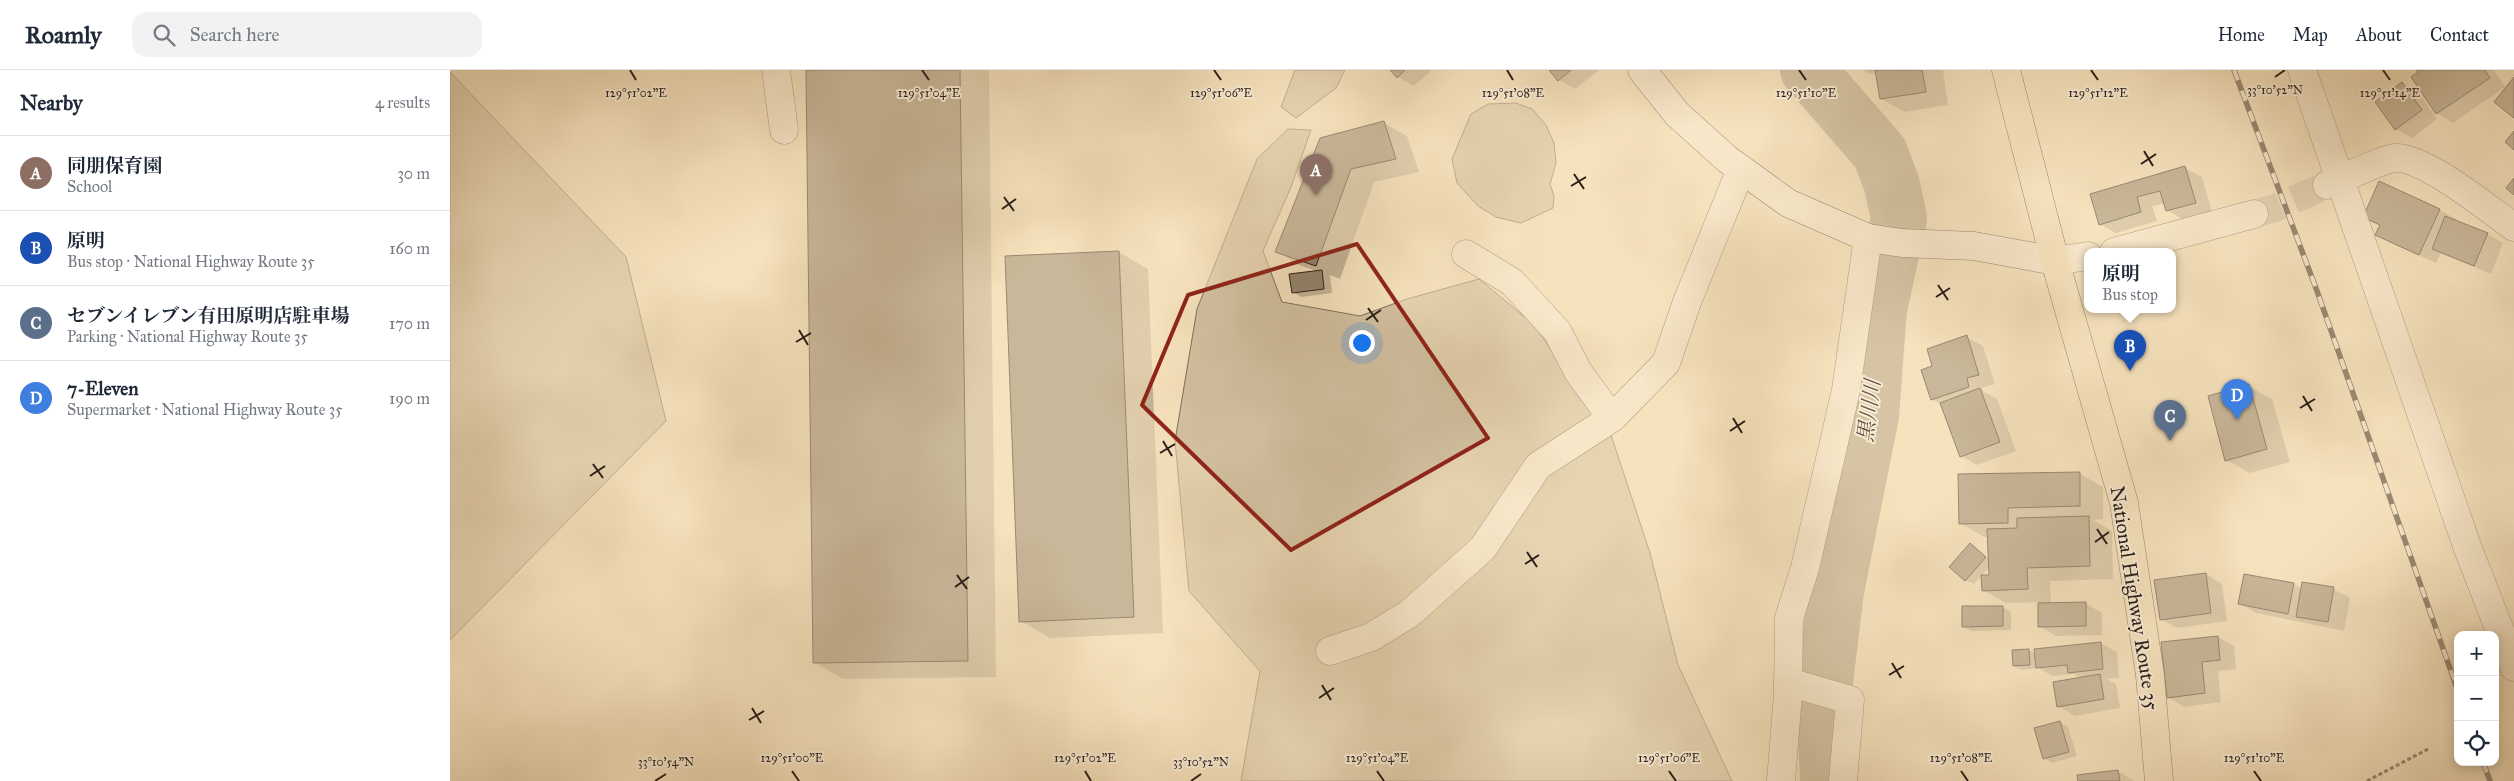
<!DOCTYPE html>
<html lang="en">
<head>
<meta charset="utf-8">
<style>
  :root { --surface:#fff; --page:#f2f2f3; --text:#1f2937; --muted:#747a83; --line:#e0e1e3; --accent:#2563eb }
  body { margin:0; font-family:"IM FELL Great Primer","Noto Serif JP",serif; background:var(--page); color:var(--text) }
  .controls { position:absolute; right:15px; bottom:15px; display:grid; overflow:hidden; border-radius:10px; box-shadow:0 2px 12px #0003 }
  .controls button { width:45px; height:45px; display:grid; place-items:center; padding:0; border:0; border-bottom:1px solid var(--line); background:var(--surface); color:var(--text); font:25px sans-serif }
  .you { position:absolute; left:911px; top:272px; width:18px; height:18px; margin:-12px; border:4px solid #fff; border-radius:50%; background:#1a73e8; box-shadow:0 0 0 8px #1a73e833 }
  .badge { display:grid; place-items:center; width:32px; height:32px; border-radius:50%; background:var(--accent); color:#fff; font-size:16px; font-weight:700 }
  .pin { position:absolute; translate:-50% -41px; filter:drop-shadow(0 1px 2px #0008) }
  .pin::after { content:''; position:absolute; top:26px; width:18px; height:15px; background:inherit; clip-path:polygon(0 0,100% 0,50% 100%) }
  .popup { position:absolute; left:1634px; top:178px; width:92px; height:65px; box-sizing:border-box; display:grid; place-content:center; border-radius:10px; background:var(--surface); filter:drop-shadow(0 1px 4px #0005); font-size:16px; white-space:nowrap; color:var(--muted) }
  .popup b { font-size:19px; color:var(--text) }
  .popup::after { content:''; position:absolute; left:50%; top:100%; margin-left:-10px; border:10px solid transparent; border-top-color:var(--surface) }
  .list { margin:0; padding:0; list-style:none }
  h2 { display:flex; justify-content:space-between; align-items:center; height:65px; margin:0; padding:0 20px; font-size:21px }
  h2 small { font-size:16px; font-weight:400; color:var(--muted) }
  .list li { display:grid; grid-template-columns:32px 1fr auto; gap:15px; align-items:center; box-sizing:border-box; height:75px; padding:0 20px; border-top:1px solid var(--line) }
  .list b { display:block; font-size:19px; white-space:nowrap }
  .list p { margin:0; font-size:16px; white-space:nowrap; color:var(--muted) }
  .list em { font-size:16px; font-style:normal; color:var(--muted) }
  .icon { flex:none; width:28px; height:28px; fill:none; stroke:currentColor; stroke-width:2; stroke-linecap:round; stroke-linejoin:round }
  .map { position:relative; flex:none; width:2064px; height:711px; overflow:hidden }
  header { display:flex; align-items:center; gap:30px; box-sizing:border-box; height:70px; padding:0 25px; background:var(--surface); border-bottom:1px solid var(--line) }
  header strong { font-size:24px }
  nav { display:flex; gap:28px; margin-inline-start:auto; font-size:18px }
  .search { width:350px; height:45px; background:var(--page); display:flex; align-items:center; gap:12px; box-sizing:border-box; padding:0 18px; border-radius:15px; color:var(--muted); font-size:19px }
  main { display:flex }
  aside { flex:1; background:var(--surface) }
  .map>svg:first-child { display:block }
  .green { fill:#d3c1a1; stroke:#7e6f5c }
  .shadow { fill:#0003 }
  .lines { fill:none; stroke-linecap:round; stroke-linejoin:round }
  .river { stroke:#b09f85; stroke-width:56 }
  .building { fill:#93836e; stroke:#281d18 }
  .street-tunnel { stroke:#cdbb9c; stroke-width:28; stroke-dasharray:28 14; stroke-linecap:butt }
  .street-casing { stroke:#5c4e41; stroke-width:29 }
  .secondary-casing { stroke:#281d18; stroke-width:29 }
  .highway-casing { stroke:#281d18; stroke-width:29 }
  .path { stroke:#281d18; stroke-width:3; stroke-dasharray:4 2.5; stroke-linecap:butt }
  .street { stroke:#f9ecd4; stroke-width:28 }
  .secondary { stroke:#f9ecd4; stroke-width:28 }
  .highway { stroke:#f6e2bd; stroke-width:28 }
  .rail-casing { stroke:#281d18; stroke-width:5.5 }
  .rail { stroke:#f9ecd4; stroke-width:4; stroke-dasharray:11; stroke-linecap:butt }
  .marked { fill:none; stroke:#8f2418; stroke-width:4; stroke-linejoin:round }
  .ticks { fill:none; stroke:#281d18; stroke-width:2 }
  .labels { text-anchor:middle; dominant-baseline:central; stroke-width:4; stroke-linejoin:round; paint-order:stroke }
  .street-label { font-size:20px; fill:#281d18; stroke:#f9ecd4 }
  .water-label { font-size:21px; font-style:italic; fill:#5e5144; stroke:#f9ecd4 }
  .ticks-label { font-size:12px; text-anchor:middle; fill:#281d18; stroke:#f9ecd4; stroke-width:4; stroke-linejoin:round; paint-order:stroke }
</style>
</head>
<body>
<header>
<strong>Roamly</strong>
<div class="search"><svg class="icon" aria-label="search" viewBox="0 0 24 24"><circle cx="10" cy="10" r="6"/><path d="M15 15l6 6"/></svg>Search here</div>
<nav><a>Home</a><a>Map</a><a>About</a><a>Contact</a></nav>
</header>
<main>
<aside>
<h2>Nearby<small>4 results</small></h2>
<ul class="list">
<li><span class="badge" style="background:#8d6e63">A</span><div><b>同朋保育園</b><p>School</p></div><em>30 m</em></li>
<li><span class="badge" style="background:#1a4fb4">B</span><div><b>原明</b><p>Bus stop · National Highway Route 35</p></div><em>160 m</em></li>
<li><span class="badge" style="background:#5c6f8a">C</span><div><b>セブンイレブン有田原明店駐車場</b><p>Parking · National Highway Route 35</p></div><em>170 m</em></li>
<li><span class="badge" style="background:#3f7fe0">D</span><div><b>7-Eleven</b><p>Supermarket · National Highway Route 35</p></div><em>190 m</em></li>
</ul>
</aside>
<div class="map">
<svg width="2064" height="711" viewBox="0 0 2064 711">
  <rect width="100%" height="100%" fill="#f6e2bd"/>
  <filter id="stains"><feTurbulence type="fractalNoise" baseFrequency=".004" numOctaves="4"/><feColorMatrix values="0 0 0 0 .2 0 0 0 0 .09 0 0 0 0 .02 0 0 0 .5 -.17"/></filter>
  <radialGradient id="worn" r=".72"><stop offset=".6" stop-color="#630" stop-opacity="0"/><stop offset="1" stop-color="#630" stop-opacity=".3"/></radialGradient>
  <!-- green -->
  <g class="green">
    <path d="M845,0h50l-9,18 -40,30 -15,-11z"/>
    <path d="M0,2l176,185 40,164 -216,219z"/>
    <path d="M1066,33l16,6 14,16 8,18 2,20 -6,21 4,12 -1,12 -32,15 -25,-6 -18,-11 -21,-23 -5,-24 19,-45 17,-10z"/>
    <path d="M838,59l23,1 -20,57 -28,64 19,51 78,14 47,-17 72,-20 54,45 78,111 39,118 28,112 54,116h-491l19,-110 -71,-80 -14,-150 22,-132 60,-150z"/>
  </g>
  <!-- shadow -->
  <g class="shadow">
    <path d="M357,0h182l7,607 -153,2 -29,-17z"/>
    <path d="M942,0h40l-18,16 -16,-9z"/>
    <path d="M1100,0h47l1,1 -23,18 -16,-9z"/>
    <path d="M1413,0h80l5,35 -43,7 -24,-13 -4,-27 -7,2z"/>
    <path d="M1967,0h77l11,17 -52,36 -16,-10z"/>
    <path d="M1953,14l16,9 18,26 -25,19 -16,-9z"/>
    <path d="M934,53l23,13 12,36 -45,10 -34,97 -10,-4 2,18 -31,4 -8,-5 27,-20 -21,-7 -23,-14z"/>
    <path d="M1735,98l17,9 10,35 -28,8 -17,-10 -2,-7 -13,3 5,15 -41,12 -16,-9 -9,-29z"/>
    <path d="M1990,140l16,9 -1,2 32,13 16,9 -12,31 -50,-21 -5,10 -43,-19 -16,-9 4,-9 -17,-9z"/>
    <path d="M669,182l29,17 15,364 -113,5 -29,-17 -15,-363z"/>
    <path d="M1516,267l17,9 12,38 -13,4 2,4 13,7 19,52 -39,14 -16,-9 -19,-51 -10,-6 2,-32z"/>
    <path d="M1798,316l24,13 18,63 -40,11 -24,-13z"/>
    <path d="M1629,403l24,14v32l-10,1 19,11 1,48 -63,2 1,23 34,-1 17,10v22l-46,1 -17,-10v-24l-33,1 -23,-13 7,-14v-10l-16,18 -9,-4 5,-35 20,15 -1,-23h-5l-24,-14z"/>
    <path d="M1756,504l16,10 5,37 -50,7 -16,-9z"/>
    <path d="M1844,514l8,5h31l17,9 -6,33 -88,-18 -16,-10z"/>
    <path d="M1552,537l9,5v18l-40,1 -8,-5z"/>
    <path d="M1768,567l16,9 2,23 -18,2 3,31 -37,5 -16,-10z"/>
    <path d="M1650,573l17,9 2,26 -12,1 9,5 4,24 -45,8 -17,-10 22,-28 -6,-4 -21,2 -15,-8 -16,2 -8,-4 15,-16 7,4z"/>
    <path d="M1610,652l8,5 9,29 -25,7 -8,-5z"/>
    <path d="M1668,701l16,10h-55z"/>
  </g>
  <g class="lines">
    <!-- river -->
    <path class="river" d="M1358,0l72,83 12,32 7,33 -20,91 -8,107 -35,175 -12,99 4,91"/>
  </g>
  <!-- building -->
  <g class="building">
    <path d="M356,0h154l8,591 -155,2z"/>
    <path d="M940,0h15l-8,8z"/>
    <path d="M1099,0h22l-13,11z"/>
    <path d="M1425,0h47l4,22 -46,7z"/>
    <path d="M1966,0h69l5,8 -54,36 -25,-37 7,-5z"/>
    <path d="M2064,7v41l-20,-16z"/>
    <path d="M1952,12l20,28 -27,20 -20,-28z"/>
    <path d="M934,51l12,38 -45,10 -35,97 -41,-14 45,-114z"/>
    <path d="M2064,61v19l-9,-8z"/>
    <path d="M1735,96l11,37 -30,8 -6,-20 -23,6 4,15 -42,13 -9,-31z"/>
    <path d="M2064,108v17l-8,-7z"/>
    <path d="M1929,111l61,28 -21,46 -44,-20 5,-10 -17,-8z"/>
    <path d="M1995,146l43,17 -14,33 -42,-17z"/>
    <path d="M669,181l15,366 -115,5 -14,-366z"/>
    <path d="M872,200l2,19 -32,4 -3,-19z"/>
    <path d="M1517,265l12,40 -12,3 2,9 -38,13 -10,-30 11,-4 -5,-17z"/>
    <path d="M1799,314l18,65 -42,12 -17,-65z"/>
    <path d="M1530,318l20,54 -40,15 -20,-54z"/>
    <path d="M1630,402v34l-72,2v15l-49,1 -1,-50z"/>
    <path d="M1639,446l1,50 -63,2 1,21 -46,2 -1,-16h8l-2,-46 30,-1v-10z"/>
    <path d="M1520,473l16,14 -21,24 -16,-14z"/>
    <path d="M1756,503l5,40 -51,7 -6,-40z"/>
    <path d="M1794,504l50,9 -6,31 -50,-10z"/>
    <path d="M1852,512l32,5 -6,35 -32,-5z"/>
    <path d="M1636,532v24l-48,1v-24z"/>
    <path d="M1512,536h41v20l-41,1z"/>
    <path d="M1768,566l2,24 -18,2 3,31 -38,5 -6,-56z"/>
    <path d="M1651,572l2,27 -35,4 -1,-8 -31,3 -2,-19z"/>
    <path d="M1579,579l1,16 -17,1 -1,-16z"/>
    <path d="M1650,604l4,25 -47,8 -4,-25z"/>
    <path d="M1610,651l9,31 -26,7 -9,-31z"/>
    <path d="M1668,700l2,11h-42l-1,-6z"/>
  </g>
  <g class="lines">
    <!-- street-tunnel -->
    <path class="street-tunnel" d="M1804,144l21,-6 52,-23"/>
    <!-- street casing -->
    <g class="street-casing">
      <g id="street">
        <path d="M326,0l8,60"/>
        <path d="M1852,0l165,476 47,121"/>
        <path d="M1877,115c15,-6 55,-26 68,-27 29,-2 93,51 119,69"/>
        <path d="M1664,182l140,-38"/>
        <path d="M1016,184l46,28 45,49 22,42 33,45"/>
        <path d="M1605,191l33,-5"/>
        <path d="M880,581l41,-14 38,-23 74,-66 55,-82 74,-48 54,-55 21,-61 54,-133"/>
        <path d="M1338,612l62,18 -7,81"/>
        <path d="M1331,711l7,-87 1,-76 16,-50 41,-178 22,-152"/>
      </g>
    </g>
    <!-- secondary casing -->
    <g class="secondary-casing">
      <path id="secondary" d="M1192,0l35,44 50,45 61,44 80,35 34,5 72,3 81,15"/>
    </g>
    <!-- highway casing -->
    <g class="highway-casing">
      <path id="highway" d="M1556,0l49,191 69,242 26,172 9,106"/>
    </g>
    <!-- path -->
    <path class="path" d="M1917,711l63,-33"/>
    <!-- street -->
    <use href="#street" class="street"/>
    <!-- secondary -->
    <use href="#secondary" class="secondary"/>
    <!-- highway -->
    <use href="#highway" class="highway"/>
    <!-- rail casing -->
    <g class="rail-casing">
      <g id="rail">
        <path d="M1784,0l83,221 141,400"/>
        <path d="M2033,692l7,19"/>
      </g>
    </g>
    <!-- rail -->
    <use href="#rail" class="rail"/>
  </g>
  <!-- marked area -->
  <path d="M0 0H2064V711H0ZM907,174l131,194 -197,112 -149,-145 46,-110z" fill="#f6e2bd" fill-opacity=".55" fill-rule="evenodd"/>
  <path class="marked" d="M907,174l131,194 -197,112 -149,-145 46,-110z"/>
  <!-- ticks -->
  <path class="ticks" d="M180,0l6,10M472,0l7,10M764,0l7,10M1057,0l6,10M1349,0l7,10M1641,0l7,10M1933,0l7,10M1825,7l10,-7M1694,81l9,15M1691,94l15,-10M1124,104l10,15M1121,116l15,-9M554,127l10,14M552,139l14,-10M1488,215l10,15M1486,227l14,-9M918,238l10,14M916,250l15,-10M349,260l9,15M346,272l15,-9M1853,326l9,15M1850,338l15,-9M1283,348l9,15M1280,361l15,-10M713,371l9,15M710,383l15,-9M143,394l10,14M140,406l15,-10M1647,459l10,15M1645,472l14,-10M1077,482l10,15M1075,494l14,-9M507,505l10,14M505,517l14,-10M1442,593l9,15M1439,605l15,-9M872,615l9,15M869,628l15,-10M302,638l9,15M299,650l15,-9M342,701l7,10M635,701l6,10M927,701l7,10M1219,701l7,10M1511,701l7,10M1804,701l7,10M205,711l11,-7M741,711l10,-7"/>
  <g class="labels">
    <!-- street labels -->
    <g class="street-label">
      <text transform="translate(1685 528) rotate(81)">National Highway Route 35</text>
    </g>
    <!-- water labels -->
    <g class="water-label">
      <text transform="translate(1419 341) rotate(-83)">黒川川</text>
    </g>
  </g>
  <g class="ticks-label">
    <text x="1825" y="24">33°10'52"N</text>
    <text x="186" y="27">129°51'02"E</text>
    <text x="479" y="27">129°51'04"E</text>
    <text x="771" y="27">129°51'06"E</text>
    <text x="1063" y="27">129°51'08"E</text>
    <text x="1356" y="27">129°51'10"E</text>
    <text x="1648" y="27">129°51'12"E</text>
    <text x="1940" y="27">129°51'14"E</text>
    <text x="342" y="692">129°51'00"E</text>
    <text x="635" y="692">129°51'02"E</text>
    <text x="927" y="692">129°51'04"E</text>
    <text x="1219" y="692">129°51'06"E</text>
    <text x="1511" y="692">129°51'08"E</text>
    <text x="1804" y="692">129°51'10"E</text>
    <text x="216" y="696">33°10'54"N</text>
    <text x="751" y="696">33°10'52"N</text>
  </g>
  <rect width="100%" height="100%" filter="url(#stains)"/>
  <rect width="100%" height="100%" fill="url(#worn)"/>
</svg>
<div class="controls">
<button>+</button>
<button>−</button>
<button><svg class="icon" aria-label="locate" viewBox="0 0 24 24"><circle cx="12" cy="12" r="6"/><path d="M12 2v4M12 18v4M2 12h4M18 12h4"/></svg></button>
</div>
<div class="you"></div>
<div class="pin badge" style="left:866px;top:125px;background:#8d6e63">A</div>
<div class="pin badge" style="left:1680px;top:301px;background:#1a4fb4">B</div>
<div class="popup"><b>原明</b>Bus stop</div>
<div class="pin badge" style="left:1720px;top:371px;background:#5c6f8a">C</div>
<div class="pin badge" style="left:1787px;top:350px;background:#3f7fe0">D</div>
</div>
</main>
</body>
</html>
